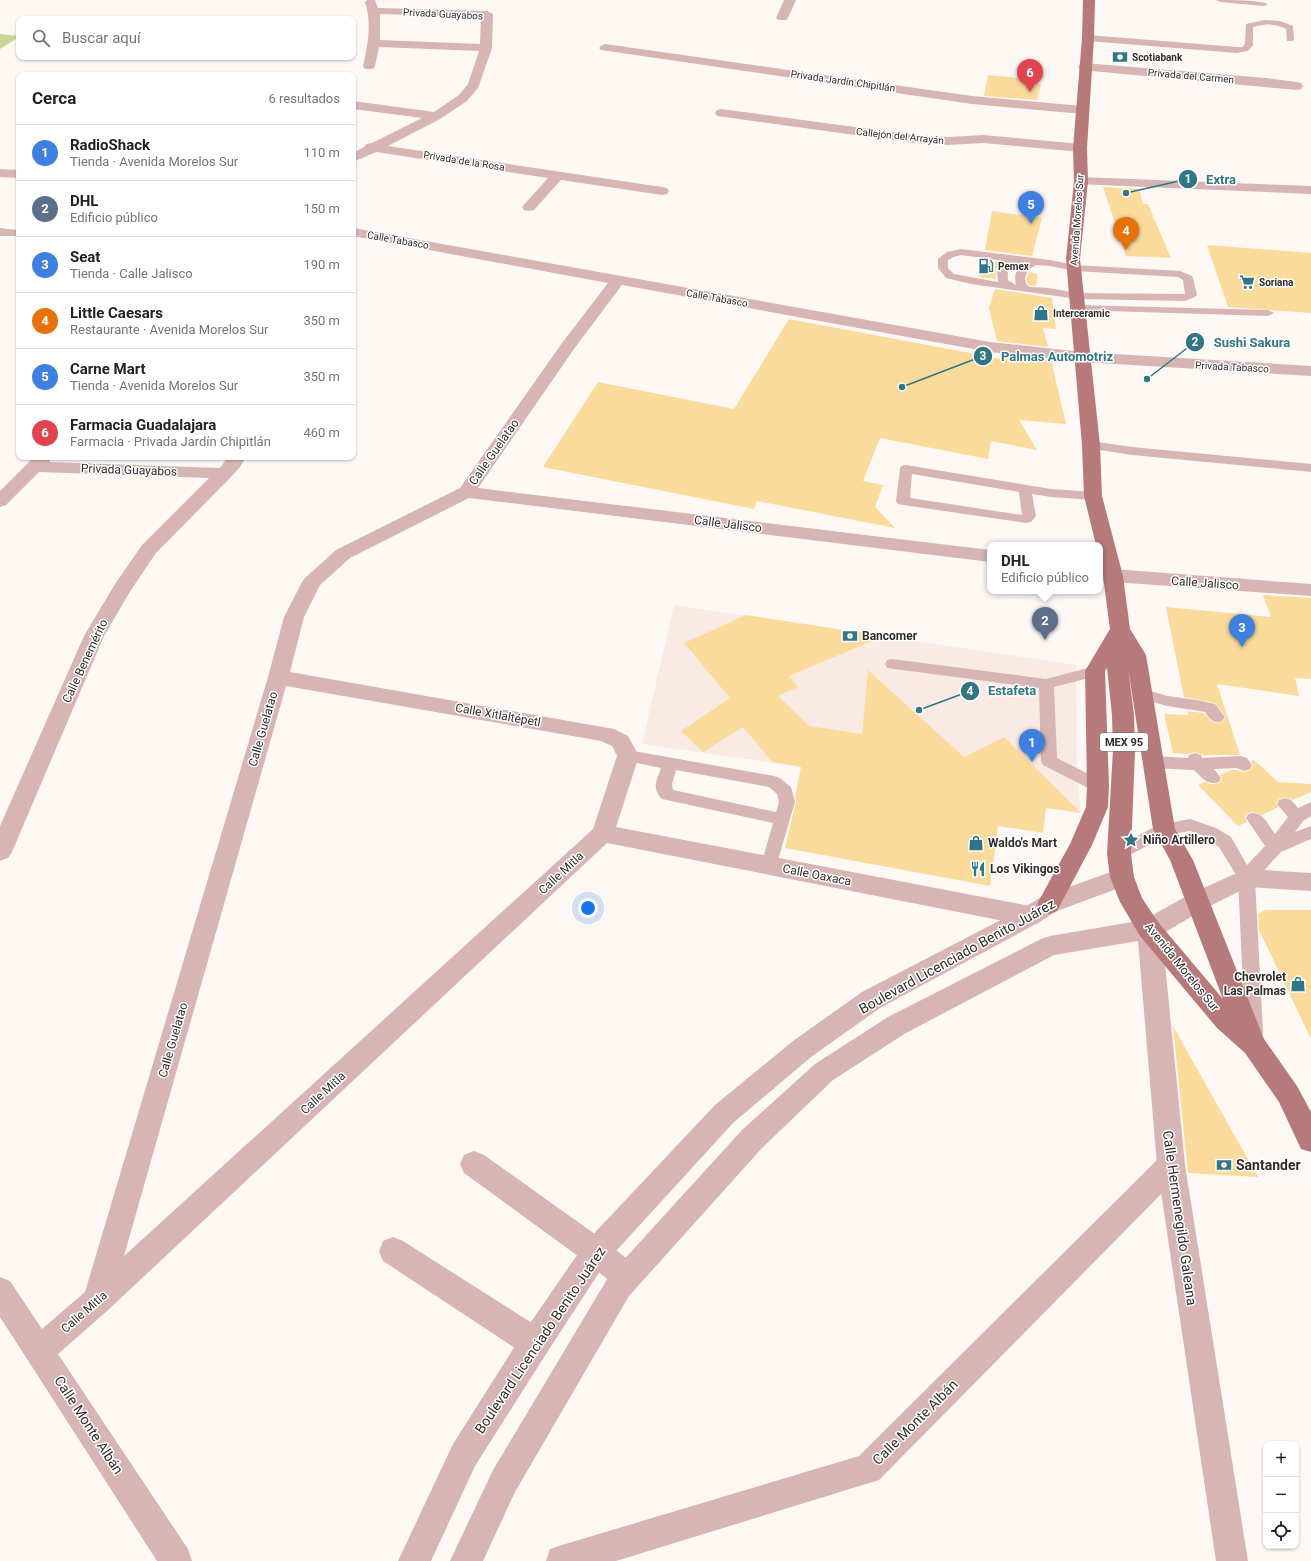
<!DOCTYPE html>
<html lang="es">
<head>
<meta charset="utf-8">
<style>
  :root { --surface:#fff; --page:#f2f2f2; --text:#202124; --muted:#757577; --line:#e0e0e0; --accent:#2563eb }
  body { margin:0; font-family:Roboto,sans-serif; background:var(--page); color:var(--text) }
  .controls { position:absolute; right:12px; bottom:12px; display:grid; overflow:hidden; border-radius:8px; box-shadow:0 1px 3px #0004 }
  .controls button { width:36px; height:36px; display:grid; place-items:center; padding:0; border:0; border-bottom:1px solid var(--line); background:var(--surface); color:var(--text); font:20px sans-serif }
  .you { position:absolute; left:588px; top:908px; width:14px; height:14px; margin:-10px; border:3px solid #fff; border-radius:50%; background:#1a73e8; box-shadow:0 0 0 6px #1a73e833 }
  .badge { display:grid; place-items:center; width:26px; height:26px; border-radius:50%; background:var(--accent); color:#fff; font-size:13px; font-weight:700 }
  .pin { position:absolute; translate:-50% -33px; filter:drop-shadow(0 1px 2px #0008) }
  .pin::after { content:''; position:absolute; top:21px; width:14px; height:12px; background:inherit; clip-path:polygon(0 0,100% 0,50% 100%) }
  .popup { position:absolute; left:987px; top:542px; width:116px; height:52px; box-sizing:border-box; display:grid; place-content:center; border-radius:8px; background:var(--surface); filter:drop-shadow(0 1px 3px #0005); font-size:13px; white-space:nowrap; color:var(--muted) }
  .popup b { font-size:15px; color:var(--text) }
  .popup::after { content:''; position:absolute; left:50%; top:100%; margin-left:-8px; border:8px solid transparent; border-top-color:var(--surface) }
  .list { margin:0; padding:0; list-style:none }
  h2 { display:flex; justify-content:space-between; align-items:center; height:52px; margin:0; padding:0 16px; font-size:17px }
  h2 small { font-size:13px; font-weight:400; color:var(--muted) }
  .list li { display:grid; grid-template-columns:26px 1fr auto; gap:12px; align-items:center; box-sizing:border-box; height:56px; padding:0 16px; border-top:1px solid var(--line) }
  .list b { display:block; font-size:15px; white-space:nowrap }
  .list p { margin:0; font-size:13px; white-space:nowrap; color:var(--muted) }
  .list em { font-size:13px; font-style:normal; color:var(--muted) }
  .icon { flex:none; width:22px; height:22px; fill:none; stroke:currentColor; stroke-width:2; stroke-linecap:round; stroke-linejoin:round }
  .map { position:relative; flex:none; width:1311px; height:1561px; overflow:hidden }
  .search { position:absolute; background:var(--surface); box-shadow:0 1px 3px #0004; left:16px; top:16px; width:340px; height:44px; display:flex; align-items:center; gap:10px; box-sizing:border-box; padding:0 14px; border-radius:8px; color:var(--muted); font-size:15px }
  .panel { position:absolute; background:var(--surface); box-shadow:0 1px 3px #0004; left:16px; top:72px; width:340px; height:388px; border-radius:8px }
  .map>svg:first-child { display:block }
  .built { fill:#f9ebe4 }
  .green { fill:#cad696 }
  .building { fill:#fbdb9c }
  .lines { fill:none; stroke-linecap:round; stroke-linejoin:round }
  .service { fill:#d7b5b4; fill-rule:evenodd }
  .minor { fill:#d7b5b4; fill-rule:evenodd }
  .tertiary { fill:#d7b5b4; fill-rule:evenodd }
  .primary { fill:#b67a7a; fill-rule:evenodd }
  .labels { text-anchor:middle; dominant-baseline:central; stroke-width:3; stroke-linejoin:round; paint-order:stroke }
  .far-street-label { font-size:10px; fill:#302d2b; stroke:#fff }
  .far-poi-label { font-size:10px; font-weight:bold; fill:#302d2b; stroke:#fff; text-anchor:start }
  .shield { fill:#fff; stroke:#6e6c6b; stroke-width:1 }
  .shield-label { font-size:11px; font-weight:bold; fill:#302d2b }
  .street-label { font-size:12px; fill:#302d2b; stroke:#fff }
  .poi-label { font-size:12px; font-weight:bold; fill:#302d2b; stroke:#fff; text-anchor:start }
  .near-street-label { font-size:14px; fill:#302d2b; stroke:#fff }
  .near-poi-label { font-size:14px; font-weight:bold; fill:#302d2b; stroke:#fff; text-anchor:start }
  .leader { fill:none; stroke:#317684; stroke-width:1.5 }
  .callout-dot { fill:#317684; stroke:#fff; stroke-width:1.5 }
  .mark-label { font-size:12px; text-anchor:middle; font-weight:bold; fill:#fff }
  .callout-label { font-size:13px; text-anchor:middle; font-weight:bold; fill:#317684; stroke:#fff; stroke-width:3; stroke-linejoin:round; paint-order:stroke }
</style>
</head>
<body>
<div class="map">
<svg width="1311" height="1561" viewBox="0 0 1311 1561">
  <rect width="100%" height="100%" fill="#fef8f5"/>
  <!-- built -->
  <path class="built" d="M674,605l402,60 1,111 4,37 -224,-38 -215,-31z"/>
  <!-- green -->
  <path class="green" d="M0,34l19,2v1l-19,12z"/>
  <!-- building -->
  <g class="building">
    <path d="M988,75l39,4 14,6 -4,15 -53,-4z"/>
    <path d="M1103,187l36,2 4,15h5l23,54 -45,-2z"/>
    <path d="M992,211l50,7 -10,38 -47,-6z"/>
    <path d="M1207,245l104,8v60l-83,-6z"/>
    <path d="M983,260l18,2 -5,8v9l-16,-2z"/>
    <path d="M1029,272l9,2 -2,12h-5l-4,-3v-5z"/>
    <path d="M995,289l57,9 4,31 -13,-1 5,19 -51,-6 -8,-33z"/>
    <path d="M789,319l213,40 -1,-4 50,5 15,64 -47,-4 18,30 -46,-9 -3,18 -108,-21 -17,43 20,4 -8,22 20,21 -138,-27 -3,8 -211,-42 55,-85 136,27z"/>
    <path d="M1263,595l48,3v81l-16,-1 4,18 -82,-12 23,71h-37l-8,-3 -7,2 -15,-1 -9,-39 24,1 -1,-4 17,2 7,8 5,2 6,-1 4,-5 -11,-14 -31,-6 -18,-90 105,10z"/>
    <path d="M746,615l138,21 -95,40 9,11 -20,9 31,30 53,8 6,-64 96,87 40,-20 77,76 -35,-5 -3,25 -45,-7 -8,60 -205,-38 11,-46 -1,-5 6,-30 -29,-5 -29,-35 -40,25 -22,-21 49,-33 -46,-55z"/>
    <path d="M1254,760l24,22 33,2v8l-18,8 -8,-3 -6,2 -3,4 2,4 -16,8 -9,-3 -5,1 -3,4 2,5 -9,4 -40,-41 7,-3 6,2 8,-1 3,-4 -2,-4 11,-5h6l7,2 6,-2 3,-4 -2,-5z"/>
    <path d="M1265,910h46v129l-52,-109 -1,-16z"/>
    <path d="M1173,1026l85,151 -70,-4z"/>
  </g>
  <g class="lines">
    <!-- service -->
    <g class="service">
      <path d="M1216,0c12,0 44,0 52,4l-4,2 -44,-4z"/>
      <path d="M1265,20l15,1 13,5 1,13 -1,2h-6l-1,-12c-10,-6 -22,-5 -33,-2v18l-5,6 -11,2 -149,-12 -4,-3 4,-3 149,12h5l3,-3 1,-20z"/>
      <path d="M961,249l89,11 24,5 106,6 12,5 1,2 4,17 -2,2 -10,4 -108,-2 -106,-15 -25,-6 -8,-10v-9l9,-7zM961,255l43,6 -7,10 1,11 -44,-8 -6,-6v-8l6,-3zM1016,263l7,1c-8,4 -9,13 -7,21l-8,-5c-1,-9 1,-13 8,-17zM1036,265l14,1 24,5 104,6 5,3 2,14 -108,-1 -28,-5 -19,-1 -4,-3 -1,-6 3,-8z"/>
      <path d="M1078,305l190,5 6,3 -6,3 -194,-6 -2,-2z"/>
      <path d="M1091,441l41,6 179,17v8l-179,-17 -45,-7 -2,-3 2,-3z"/>
      <path d="M906,465l145,24 42,3 5,1 2,3 -2,3 -5,1 -42,-3 -19,-3 4,22 -5,6 -5,1 -123,-18 -5,-1 -2,-3 4,-32 1,-3zM912,474l107,18 3,23 -112,-17z"/>
      <path d="M892,659l154,20 49,-13 5,1 2,4 -2,4 -46,12 3,71 47,24 2,4 -2,4 -6,2 -6,-2 -49,-25 -2,-4 -2,-73 -152,-20 -2,-4 2,-4z"/>
      <path d="M1141,688l26,8 30,4 18,4 10,13 -3,4c-9,3 -12,-2 -17,-9l-38,-6 -31,-9 -3,-4 3,-4z"/>
      <path d="M628,750l146,26 6,2 11,9 4,15 -20,68 -6,2 -6,-2 -2,-5 12,-42 -111,-24c-11,-11 -5,-19 -1,-31l-39,-8 -2,-4 2,-4zM676,770l93,17 8,7 2,8 -3,10 -103,-22 -1,-6z"/>
      <path d="M1195,753l6,2 1,3 39,-2 6,2 5,7 -2,4 -6,2 -7,-3 -23,1 7,9 -2,4c-12,4 -17,-5 -25,-12l-42,-2 -6,-2 -2,-4 2,-4 6,-2 36,2 1,-3z"/>
      <path d="M1285,798l6,2 7,8 13,-6v14l-8,5 -8,11 16,-6v13l-30,13 -26,28 8,152 -2,6 -7,2 -7,-2 -2,-6 -7,-154 -19,-31 -15,-11 -14,-5 -23,4 -48,26 -6,-2 -2,-5 2,-5 45,-24 32,-6 26,9 15,9 16,28 18,-19 -19,-28 2,-4c14,-5 20,11 27,20l13,-17 -11,-13 2,-4z"/>
    </g>
    <!-- minor -->
    <g class="minor">
      <path d="M367,0h8l3,8 109,3 6,3 -1,34 -14,40 -11,13 -27,18 -52,27 274,41 5,1 2,3 -2,3 -5,1 -101,-15 -27,30 -5,1 -5,-1 -2,-3 26,-29 -172,-26 -23,10v-9l11,-6 2,-3 6,-1 50,-25 -69,-9v-8l81,11 25,-17 9,-11 11,-33 -100,-4 -4,19 -2,3h-8l-2,-3c5,-22 9,-42 2,-64zM380,14l101,3 -1,27 -100,-4z"/>
      <path d="M784,0h12l-8,18 -2,2h-8l-2,-2z"/>
      <path d="M605,44l367,52 110,10 4,1 2,3 -2,3 -4,1 -110,-10 -371,-54 -2,-2 2,-2z"/>
      <path d="M1084,63l182,15 31,4 4,1 2,3 -2,3 -4,1 -217,-20 -2,-3 2,-3z"/>
      <path d="M721,109l193,26 34,2 36,-2 96,9 5,1 2,3 -2,3 -5,1 -96,-9 -36,2 -34,-2 -197,-27 -2,-3 2,-3z"/>
      <path d="M0,169l19,1v8l-19,-1z"/>
      <path d="M1081,177l230,9v8l-235,-10 -2,-3 2,-3z"/>
      <path d="M0,228l17,2 2,3 -2,3h-17z"/>
      <path d="M353,228l637,114 92,10 229,14v10l-229,-14 -92,-10 -368,-67 -48,64 -96,139 512,62v12l-521,-64 -119,60 -30,27 -16,32 -14,55 324,57 14,7 11,20 -23,71 414,79 8,3 4,7 -4,7 -8,3 -423,-83 -500,468 -49,43 130,195 4,12h-35l-157,-244v-40l10,4 32,48 43,-37 183,-615 16,-60 18,-35 3,-4 31,-28 124,-62 102,-145 46,-60 -255,-47zM286,686l315,55 11,5 5,10 -24,73 -469,427z"/>
      <path d="M34,457h17l-2,5 171,6 8,-11h18l-6,10 -9,10 -75,76 -25,37 -27,46 -92,216 -4,6 -8,3v-35l84,-190 31,-52 27,-39 67,-67 -170,-6 -33,33 -6,2v-16z"/>
      <path d="M1100,568l211,16v12l-198,-14 -13,-2z"/>
      <path d="M1246,869l65,4v18l-63,-4 -42,21 -8,2 -8,-2 -4,-7 4,-7z"/>
      <path d="M474,1151l10,4 122,87 31,25 4,10 -4,10 -10,4 -10,-4 -31,-25 -122,-89 -4,-9 4,-9z"/>
      <path d="M1171,1152l10,4 4,9 -4,9 -302,306 -263,81h-70l4,-12 12,-4 297,-89 302,-300z"/>
      <path d="M393,1237l10,4 143,91 4,11 -4,11 -11,4 -11,-4 -141,-93 -4,-10 4,-10z"/>
    </g>
    <!-- tertiary -->
    <g class="tertiary">
      <path d="M1122,868l8,2 4,7 -4,7 -73,27 -19,12 -158,85 -69,49 -78,66 -127,139 -60,92 -71,112 -44,95h-33l55,-117 71,-112 62,-90 129,-137 78,-64 69,-49 160,-83 19,-12z"/>
      <path d="M1198,892l8,2 4,7 -4,7 -44,26 23,231 63,396h-32l-59,-396 -19,-224 -84,14 -148,78 -73,47 -71,68 -133,148 -114,196 -32,69h-33l43,-91 116,-194 133,-146 73,-66 73,-47 153,-78 9,-3 94,-16 46,-26z"/>
    </g>
    <!-- primary -->
    <path class="primary" d="M1083,0h12l-1,38 -7,110 1,33 -8,78 20,186 2,51 21,80 7,53 16,26 29,174 18,31 71,179 33,47 14,26v40l-10,-3 -22,-47 -34,-49 -28,-25 -77,-92 -20,-34 -10,-25 -3,-23 6,-104 -1,-35 -5,-47 -2,3 4,115 -1,21 -16,38 -35,66 -8,3 -8,-3 -4,-7 33,-60 16,-37 1,-21 -2,-115 25,-42 -7,-53 -3,-14v-17h-4l-12,-49 -2,-51 -16,-186 8,-78 -1,-33 9,-110zM1128,668l25,161 17,31 53,139 -65,-77 -16,-24 -8,-21 -3,-23 4,-104 -1,-35z"/>
  </g>
  <!-- icons -->
  <defs>
    <g id="bank-bare" transform="scale(1.2)"><path d="M-6-4H6V4H-6ZM0-2.3a2.3 2.3 0 1 0 0 4.6a2.3 2.3 0 1 0 0-4.6Z" fill="#317684" stroke="#fff" stroke-width="2.5" paint-order="stroke"/></g>
    <g id="fuel-bare" transform="scale(1.2)"><path d="M-5.5-6h7V0h2V4h1.3V-2.5L3-4.5l.8-.8L6-3V5H2.5V1h-1V6h-7ZM-4.2-4.7v3.2H.2V-4.7Z" fill="#317684" stroke="#fff" stroke-width="2.5" paint-order="stroke"/></g>
    <g id="supermarket-bare" transform="scale(1.2)"><path d="M-6-5.5h2.5l.6 2H6L4.5 2H-2.5L-4.4-4H-6ZM-1.5 3.2a1.3 1.3 0 1 0 .1 0ZM3 3.2a1.3 1.3 0 1 0 .1 0Z" fill="#317684" stroke="#fff" stroke-width="2.5" paint-order="stroke"/></g>
    <g id="shop-bare" transform="scale(1.2)"><path d="M-5-2.5h2.3a2.7 3.5 0 0 1 5.4 0H5L5.5 6h-11ZM-1.5-2.5h3a1.5 2.3 0 0 0-3 0Z" fill="#317684" stroke="#fff" stroke-width="2.5" paint-order="stroke"/></g>
    <g id="sight-bare" transform="scale(1.2)"><path d="M0-6L1.8-2.2L6-1.7L2.9 1.2L3.7 5.4L0 3.3L-3.7 5.4L-2.9 1.2L-6-1.7L-1.8-2.2Z" fill="#317684" stroke="#fff" stroke-width="2.5" paint-order="stroke"/></g>
    <g id="restaurant-bare" transform="scale(1.2)"><path d="M-5-6h1v4h1v-4h1v4h1v-4h1v5L-1.5 .5V6h-2V.5L-5-1ZM5-6V6H3V1.5H1.5Q1.5-4 5-6Z" fill="#317684" stroke="#fff" stroke-width="2.5" paint-order="stroke"/></g>
  </defs>
  <g fill-rule="evenodd">
    <use href="#bank-bare" x="1120" y="57"/>
    <use href="#fuel-bare" x="986" y="266"/>
    <use href="#supermarket-bare" x="1247" y="282"/>
    <use href="#shop-bare" x="1041" y="313"/>
    <use href="#bank-bare" x="850" y="636"/>
    <use href="#sight-bare" x="1131" y="840"/>
    <use href="#shop-bare" x="976" y="843"/>
    <use href="#restaurant-bare" x="978" y="869"/>
    <use href="#shop-bare" x="1298" y="984"/>
    <use href="#bank-bare" x="1224" y="1165"/>
  </g>
  <g class="labels">
    <!-- far-street labels -->
    <g class="far-street-label">
      <text transform="translate(443 14) rotate(3)">Privada Guayabos</text>
      <text transform="translate(1191 76) rotate(5)">Privada del Carmen</text>
      <text transform="translate(843 81) rotate(8)">Privada Jardín Chipitlán</text>
      <text transform="translate(900 136) rotate(6)">Callejón del Arrayán</text>
      <text transform="translate(464 161) rotate(9)">Privada de la Rosa</text>
      <text transform="translate(1077 220) rotate(-86)">Avenida Morelos Sur</text>
      <text transform="translate(398 240) rotate(10)">Calle Tabasco</text>
      <text transform="translate(717 298) rotate(10)">Calle Tabasco</text>
      <text transform="translate(1232 367) rotate(3)">Privada Tabasco</text>
    </g>
    <!-- far-poi labels -->
    <g class="far-poi-label">
      <text x="1132" y="57">Scotiabank</text>
      <text x="998" y="266">Pemex</text>
      <text x="1259" y="282">Soriana</text>
      <text x="1053" y="313">Interceramic</text>
    </g>
    <!-- shield labels -->
    <rect class="shield" x="1100" y="733" width="48" height="18" rx="3"/>
    <g class="shield-label">
      <text x="1124" y="742">MEX 95</text>
    </g>
    <!-- street labels -->
    <g class="street-label">
      <text transform="translate(494 452) rotate(-55)">Calle Guelatao</text>
      <text transform="translate(129 470) rotate(2)">Privada Guayabos</text>
      <text transform="translate(728 524) rotate(7)">Calle Jalisco</text>
      <text transform="translate(1205 583) rotate(4)">Calle Jalisco</text>
      <text transform="translate(85 661) rotate(-65)">Calle Benemérito</text>
      <text transform="translate(498 715) rotate(10)">Calle Xitlaltépetl</text>
      <text transform="translate(263 729) rotate(-74)">Calle Guelatao</text>
      <text transform="translate(561 873) rotate(-43)">Calle Mitla</text>
      <text transform="translate(817 875) rotate(11)">Calle Oaxaca</text>
      <text transform="translate(1182 967) rotate(51)">Avenida Morelos Sur</text>
      <text transform="translate(173 1040) rotate(-74)">Calle Guelatao</text>
      <text transform="translate(323 1093) rotate(-43)">Calle Mitla</text>
      <text transform="translate(84 1312) rotate(-41)">Calle Mitla</text>
    </g>
    <!-- poi labels -->
    <g class="poi-label">
      <text x="862" y="636">Bancomer</text>
      <text x="1143" y="840">Niño Artillero</text>
      <text x="988" y="843">Waldo's Mart</text>
      <text x="990" y="869">Los Vikingos</text>
      <text x="1286" y="977" text-anchor="end">Chevrolet<tspan x="1286" dy="14">Las Palmas</tspan></text>
    </g>
    <!-- near-street labels -->
    <g class="near-street-label">
      <text transform="translate(957 956) rotate(-29)">Boulevard Licenciado Benito Juárez</text>
      <text transform="translate(1180 1218) rotate(82)">Calle Hermenegildo Galeana</text>
      <text transform="translate(540 1340) rotate(-56)">Boulevard Licenciado Benito Juárez</text>
      <text transform="translate(915 1422) rotate(-45)">Calle Monte Albán</text>
      <text transform="translate(89 1425) rotate(57)">Calle Monte Albán</text>
    </g>
    <!-- near-poi labels -->
    <g class="near-poi-label">
      <text x="1236" y="1165">Santander</text>
    </g>
  </g>
  <!-- callouts -->
  <path class="leader" d="M1126 193L1188 179M1147 379L1195 342M902 387L983 356M919 710L970 691"/>
  <g class="callout-dot">
    <circle cx="1126" cy="193" r="4"/>
    <circle cx="1147" cy="379" r="4"/>
    <circle cx="902" cy="387" r="4"/>
    <circle cx="919" cy="710" r="4"/>
    <circle cx="1188" cy="179" r="10"/>
    <circle cx="1195" cy="342" r="10"/>
    <circle cx="983" cy="356" r="10"/>
    <circle cx="970" cy="691" r="10"/>
  </g>
  <g class="mark-label">
    <text x="1188" y="183">1</text>
    <text x="1195" y="346">2</text>
    <text x="983" y="360">3</text>
    <text x="970" y="695">4</text>
  </g>
  <g class="callout-label">
    <text x="1221" y="184">Extra</text>
    <text x="1252" y="347">Sushi Sakura</text>
    <text x="1057" y="361">Palmas Automotriz</text>
    <text x="1012" y="695">Estafeta</text>
  </g>
</svg>
<div class="controls">
<button>+</button>
<button>−</button>
<button><svg class="icon" aria-label="locate" viewBox="0 0 24 24"><circle cx="12" cy="12" r="6"/><path d="M12 2v4M12 18v4M2 12h4M18 12h4"/></svg></button>
</div>
<div class="you"></div>
<div class="pin badge" style="left:1032px;top:762px;background:#3f7fe0">1</div>
<div class="pin badge" style="left:1045px;top:640px;background:#5c6f8a">2</div>
<div class="popup"><b>DHL</b>Edificio público</div>
<div class="pin badge" style="left:1242px;top:647px;background:#3f7fe0">3</div>
<div class="pin badge" style="left:1126px;top:250px;background:#e8710a">4</div>
<div class="pin badge" style="left:1031px;top:224px;background:#3f7fe0">5</div>
<div class="pin badge" style="left:1030px;top:92px;background:#e0444e">6</div>
<div class="search"><svg class="icon" aria-label="search" viewBox="0 0 24 24"><circle cx="10" cy="10" r="6"/><path d="M15 15l6 6"/></svg>Buscar aquí</div>
<section class="panel">
<h2>Cerca<small>6 resultados</small></h2>
<ul class="list">
<li><span class="badge" style="background:#3f7fe0">1</span><div><b>RadioShack</b><p>Tienda · Avenida Morelos Sur</p></div><em>110 m</em></li>
<li><span class="badge" style="background:#5c6f8a">2</span><div><b>DHL</b><p>Edificio público</p></div><em>150 m</em></li>
<li><span class="badge" style="background:#3f7fe0">3</span><div><b>Seat</b><p>Tienda · Calle Jalisco</p></div><em>190 m</em></li>
<li><span class="badge" style="background:#e8710a">4</span><div><b>Little Caesars</b><p>Restaurante · Avenida Morelos Sur</p></div><em>350 m</em></li>
<li><span class="badge" style="background:#3f7fe0">5</span><div><b>Carne Mart</b><p>Tienda · Avenida Morelos Sur</p></div><em>350 m</em></li>
<li><span class="badge" style="background:#e0444e">6</span><div><b>Farmacia Guadalajara</b><p>Farmacia · Privada Jardín Chipitlán</p></div><em>460 m</em></li>
</ul>
</section>
</div>
</body>
</html>
